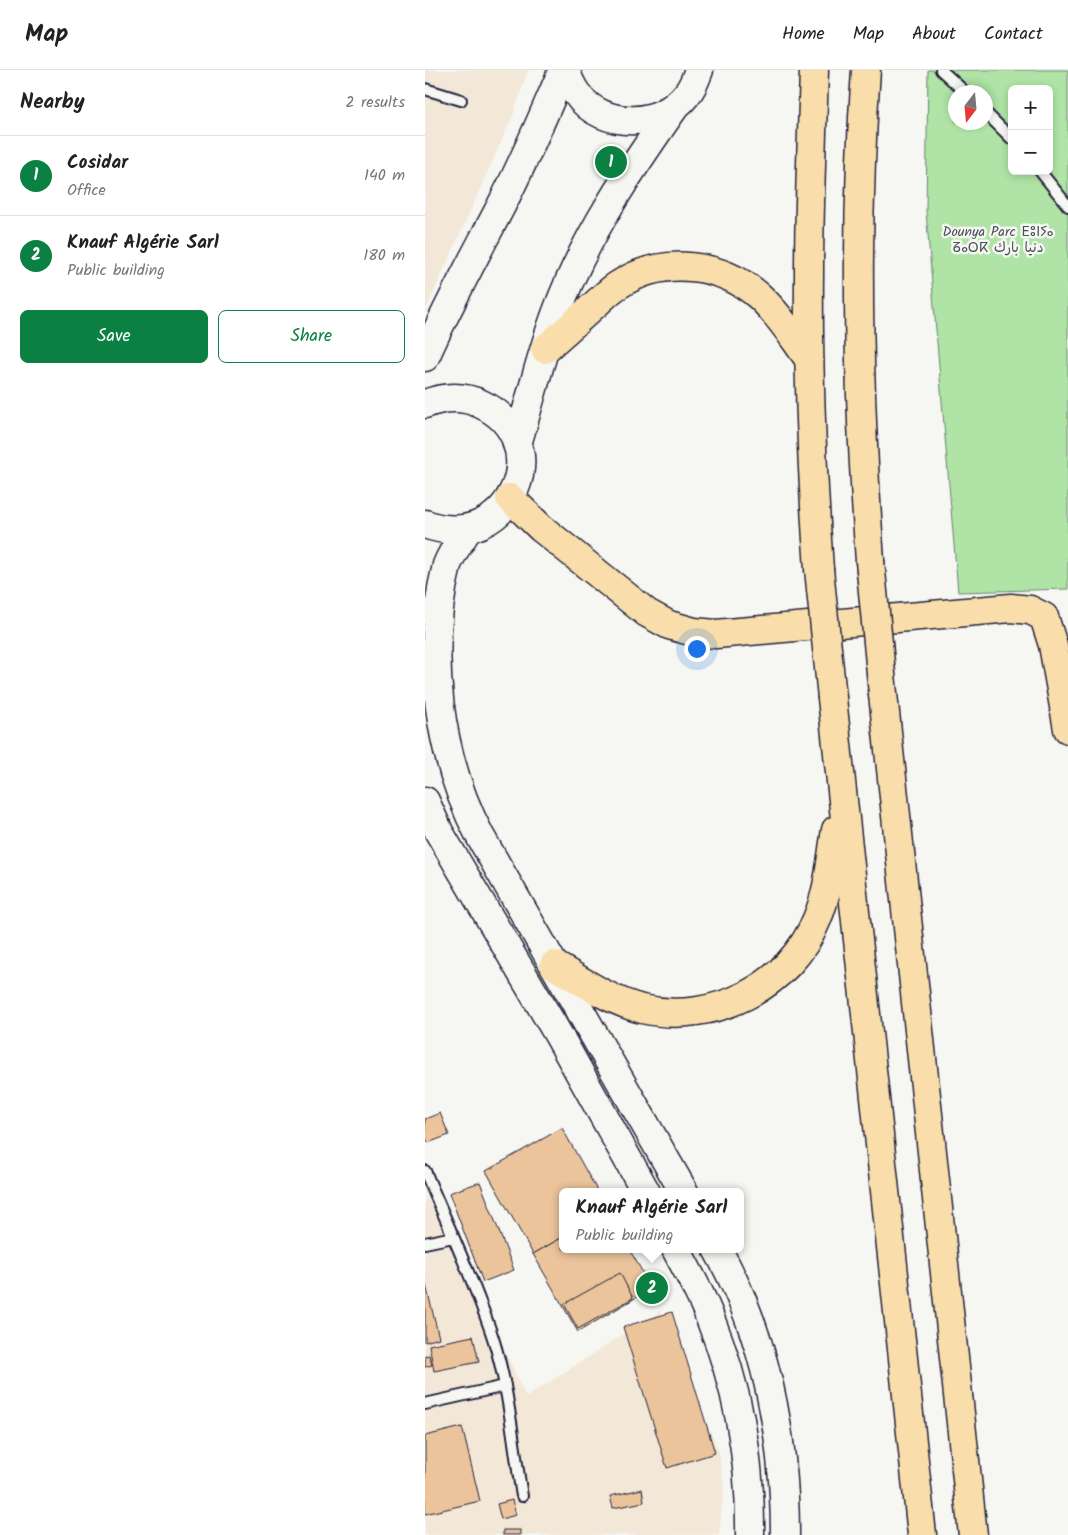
<!DOCTYPE html>
<html lang="en">
<head>
<meta charset="utf-8">
<style>
  :root { --surface:#fff; --page:#f6f6f6; --text:#222; --muted:#767676; --line:#e0e0e0; --accent:#0b8043 }
  body { margin:0; font-family:Kalam,"Playpen Sans Arabic","Noto Sans Tifinagh",sans-serif; background:var(--page); color:var(--text) }
  .controls { position:absolute; right:15px; top:15px; display:grid; overflow:hidden; border-radius:8px; box-shadow:0 2px 8px #0003 }
  .controls button { width:45px; height:45px; display:grid; place-items:center; padding:0; border:0; border-bottom:1px solid var(--line); background:var(--surface); color:var(--text); font:25px sans-serif }
  .compass { position:absolute; left:523px; top:15px; width:45px; height:45px; border-radius:50%; background:var(--surface); box-shadow:0 2px 8px #0003; rotate:196deg }
  .you { position:absolute; left:271px; top:578px; width:18px; height:18px; margin:-12px; border:4px solid #fff; border-radius:50%; background:#1a73e8; box-shadow:0 0 0 8px #1a73e833 }
  .badge { display:grid; place-items:center; width:32px; height:32px; border-radius:50%; background:var(--accent); color:#fff; font-size:16px; font-weight:700 }
  .pin { position:absolute; translate:-50% -50%; border:2px solid #fff; box-shadow:0 1px 5px #0006 }
  .popup { position:absolute; left:134px; top:1118px; width:185px; height:65px; box-sizing:border-box; display:grid; place-content:center; border-radius:8px; background:var(--surface); filter:drop-shadow(0 1px 4px #0005); font-size:16px; white-space:nowrap; color:var(--muted) }
  .popup b { font-size:19px; color:var(--text) }
  .popup::after { content:''; position:absolute; left:50%; top:100%; margin-left:-10px; border:10px solid transparent; border-top-color:var(--surface) }
  .list { margin:0; padding:0; list-style:none }
  h2 { display:flex; justify-content:space-between; align-items:center; height:65px; margin:0; padding:0 20px; font-size:21px }
  h2 small { font-size:16px; font-weight:400; color:var(--muted) }
  .list li { display:grid; grid-template-columns:32px 1fr auto; gap:15px; align-items:center; box-sizing:border-box; height:80px; padding:0 20px; border-top:1px solid var(--line) }
  .list b { display:block; font-size:19px; white-space:nowrap }
  .list p { margin:0; font-size:16px; white-space:nowrap; color:var(--muted) }
  .list em { font-size:16px; font-style:normal; color:var(--muted) }
  .actions { display:flex; gap:10px; padding:15px 20px }
  .actions a { flex:1; padding:11px 0; border:1px solid var(--accent); border-radius:8px; text-align:center; font-size:18px; color:var(--accent) }
  .actions .main { background:var(--accent); color:#fff }
  .map { position:relative; flex:none; width:643px; height:1465px; overflow:hidden }
  header { display:flex; align-items:center; gap:30px; box-sizing:border-box; height:70px; padding:0 25px; background:var(--surface); border-bottom:1px solid var(--line) }
  header strong { font-size:24px }
  nav { display:flex; gap:28px; margin-inline-start:auto; font-size:18px }
  main { display:flex }
  aside { flex:1; background:var(--surface) }
  .map>svg:first-child { display:block }
  .built { fill:#f3e7d8 }
  .green { fill:#afe4a6; stroke:#688370; fill-rule:evenodd }
  .building { fill:#ebc49b; stroke:#22223b }
  .lines { fill:none; stroke-linecap:round; stroke-linejoin:round }
  .service-casing { stroke:#22223b; stroke-width:14 }
  .secondary-casing { stroke:#22223b; stroke-width:31 }
  .motorway-casing { stroke:#22223b; stroke-width:31 }
  .service { stroke:#f6f6f2; stroke-width:10 }
  .secondary { stroke:#f6f6f2; stroke-width:28 }
  .motorway { stroke:#f9deab; stroke-width:28 }
  .motorway-bridge-casing { stroke:#22223b; stroke-width:31; stroke-linecap:butt }
  .motorway-bridge { stroke:#f9deab; stroke-width:28 }
  .labels { text-anchor:middle; dominant-baseline:central; stroke-width:5; stroke-linejoin:round; paint-order:stroke }
  .park-label { font-size:14px; fill:#455256; stroke:#f6f6f2 }
</style>
</head>
<body>
<header>
<strong>Map</strong>
<nav><a>Home</a><a>Map</a><a>About</a><a>Contact</a></nav>
</header>
<main>
<aside>
<h2>Nearby<small>2 results</small></h2>
<ul class="list">
<li><span class="badge">1</span><div><b>Cosidar</b><p>Office</p></div><em>140 m</em></li>
<li><span class="badge">2</span><div><b>Knauf Algérie Sarl</b><p>Public building</p></div><em>180 m</em></li>
</ul>
<div class="actions"><a class="main">Save</a><a>Share</a></div>
</aside>
<div class="map">
<svg width="643" height="1465" viewBox="0 0 643 1465">
  <rect width="100%" height="100%" fill="#f6f6f2"/>
  <filter id="ink" filterUnits="userSpaceOnUse"><feTurbulence type="fractalNoise" baseFrequency=".02" numOctaves="2"/><feDisplacementMap in="SourceGraphic" scale="10" xChannelSelector="R" yChannelSelector="G"/><feConvolveMatrix kernelMatrix="1 2 1 2 8 2 1 2 1" color-interpolation-filters="sRGB"/></filter>
  <g filter="url(#ink)">
    <!-- built -->
    <g class="built">
      <path d="M0,0h103l-15,45 -88,197z"/>
      <path d="M0,1125l33,53 68,149 134,-86 59,141 5,36 -5,47h-294z"/>
    </g>
    <!-- green -->
    <path class="green" d="M503,0h140v519l-110,3 -32,-381zM587,19h37v82h-37zM530,22h30v30h-30z"/>
    <!-- building -->
    <g class="building">
      <path d="M15,1043l9,22 -21,8 -3,-7v-17z"/>
      <path d="M137,1058l36,64h-35v45l-30,17 -47,-83z"/>
      <path d="M55,1112l34,88 -31,12 -34,-89z"/>
      <path d="M138,1167v12h66l23,39 -74,44 -45,-78z"/>
      <path d="M195,1203l13,25 -55,31 -14,-25z"/>
      <path d="M0,1211l14,57 -14,4z"/>
      <path d="M247,1242l43,141 -48,15 -44,-141z"/>
      <path d="M48,1266l6,26 -45,9 -5,-26z"/>
      <path d="M4,1285l3,10 -7,2v-11z"/>
      <path d="M37,1357l18,74 -55,13v-78z"/>
      <path d="M217,1419l2,13 -31,6 -3,-12z"/>
      <path d="M87,1430l4,15 -15,4 -4,-15z"/>
      <rect x="78" y="1460" width="17" height="5"/>
    </g>
    <g class="lines">
      <!-- service casing -->
      <g class="service-casing">
        <g id="service">
          <path d="M516,0l24,22"/>
          <path d="M0,19l36,11"/>
          <path d="M560,42l27,27"/>
          <path d="M615,101l28,35"/>
          <path d="M0,1101c23,55 49,109 68,167 16,50 20,105 29,158"/>
          <path d="M0,1173l28,-6"/>
          <path d="M0,1334l80,-18"/>
        </g>
      </g>
      <!-- secondary casing -->
      <g class="secondary-casing">
        <g id="secondary">
          <path d="M140,0c3,8 6,16 12,24 26,36 84,34 110,0 6,-7 9,-16 12,-24"/>
          <path d="M0,287c23,-52 50,-101 76,-151 23,-44 42,-90 62,-136"/>
          <path d="M0,334c18,-7 37,-9 56,0 77,35 31,152 -56,120"/>
          <path d="M92,374c14,-45 24,-91 41,-135 28,-74 73,-140 118,-204"/>
          <path d="M43,459c-7,11 -16,23 -21,36 -22,88 -9,191 33,271l204,356"/>
          <path d="M0,731l14,31 120,204 87,156"/>
          <path d="M251,1179c12,23 25,45 34,69 28,69 41,143 40,217"/>
          <path d="M292,1179c49,86 68,188 68,286"/>
        </g>
      </g>
      <!-- motorway casing -->
      <g class="motorway-casing">
        <g id="motorway">
          <path d="M389,0c-2,68 -5,136 -5,204 -1,98 3,197 10,295"/>
          <path d="M441,0c-12,164 -8,327 4,491"/>
          <path d="M120,279c16,-14 31,-27 46,-41 10,-8 18,-18 29,-24 44,-28 101,-21 139,12 20,18 35,43 50,63"/>
          <path d="M85,428l31,30 106,85 22,12 25,7 22,2 295,-26 19,2 14,7 9,28 15,84"/>
          <path d="M458,624l90,841"/>
          <path d="M407,628l90,837"/>
          <path d="M129,895c28,16 56,36 88,44 71,16 148,-22 175,-90 12,-28 14,-60 19,-89"/>
        </g>
      </g>
      <!-- service -->
      <use href="#service" class="service"/>
      <!-- secondary -->
      <use href="#secondary" class="secondary"/>
      <!-- motorway -->
      <use href="#motorway" class="motorway"/>
      <!-- motorway-bridge casing -->
      <g class="motorway-bridge-casing">
        <g id="motorway-bridge">
          <path d="M445,491l13,133"/>
          <path d="M394,499l13,129"/>
        </g>
      </g>
      <!-- motorway-bridge -->
      <use href="#motorway-bridge" class="motorway-bridge"/>
    </g>
  </g>
  <g class="labels">
    <!-- park labels -->
    <g class="park-label">
      <text x="573" y="162">Dounya Parc ⴹⵓⵏⵢⴰ<tspan x="573" dy="16">ⵒⴰⵔⴽ دنيا بارك</tspan></text>
    </g>
  </g>
</svg>
<div class="controls">
<button>+</button>
<button>−</button>
</div>
<svg class="compass" viewBox="-18 -18 36 36"><path d="M0-13l5 13h-10z" fill="#e53935"/><path d="M0 13l5-13h-10z" fill="#767676"/></svg>
<div class="you"></div>
<div class="pin badge" style="left:186px;top:92px">1</div>
<div class="pin badge" style="left:227px;top:1218px">2</div>
<div class="popup"><b>Knauf Algérie Sarl</b>Public building</div>
</div>
</main>
</body>
</html>
